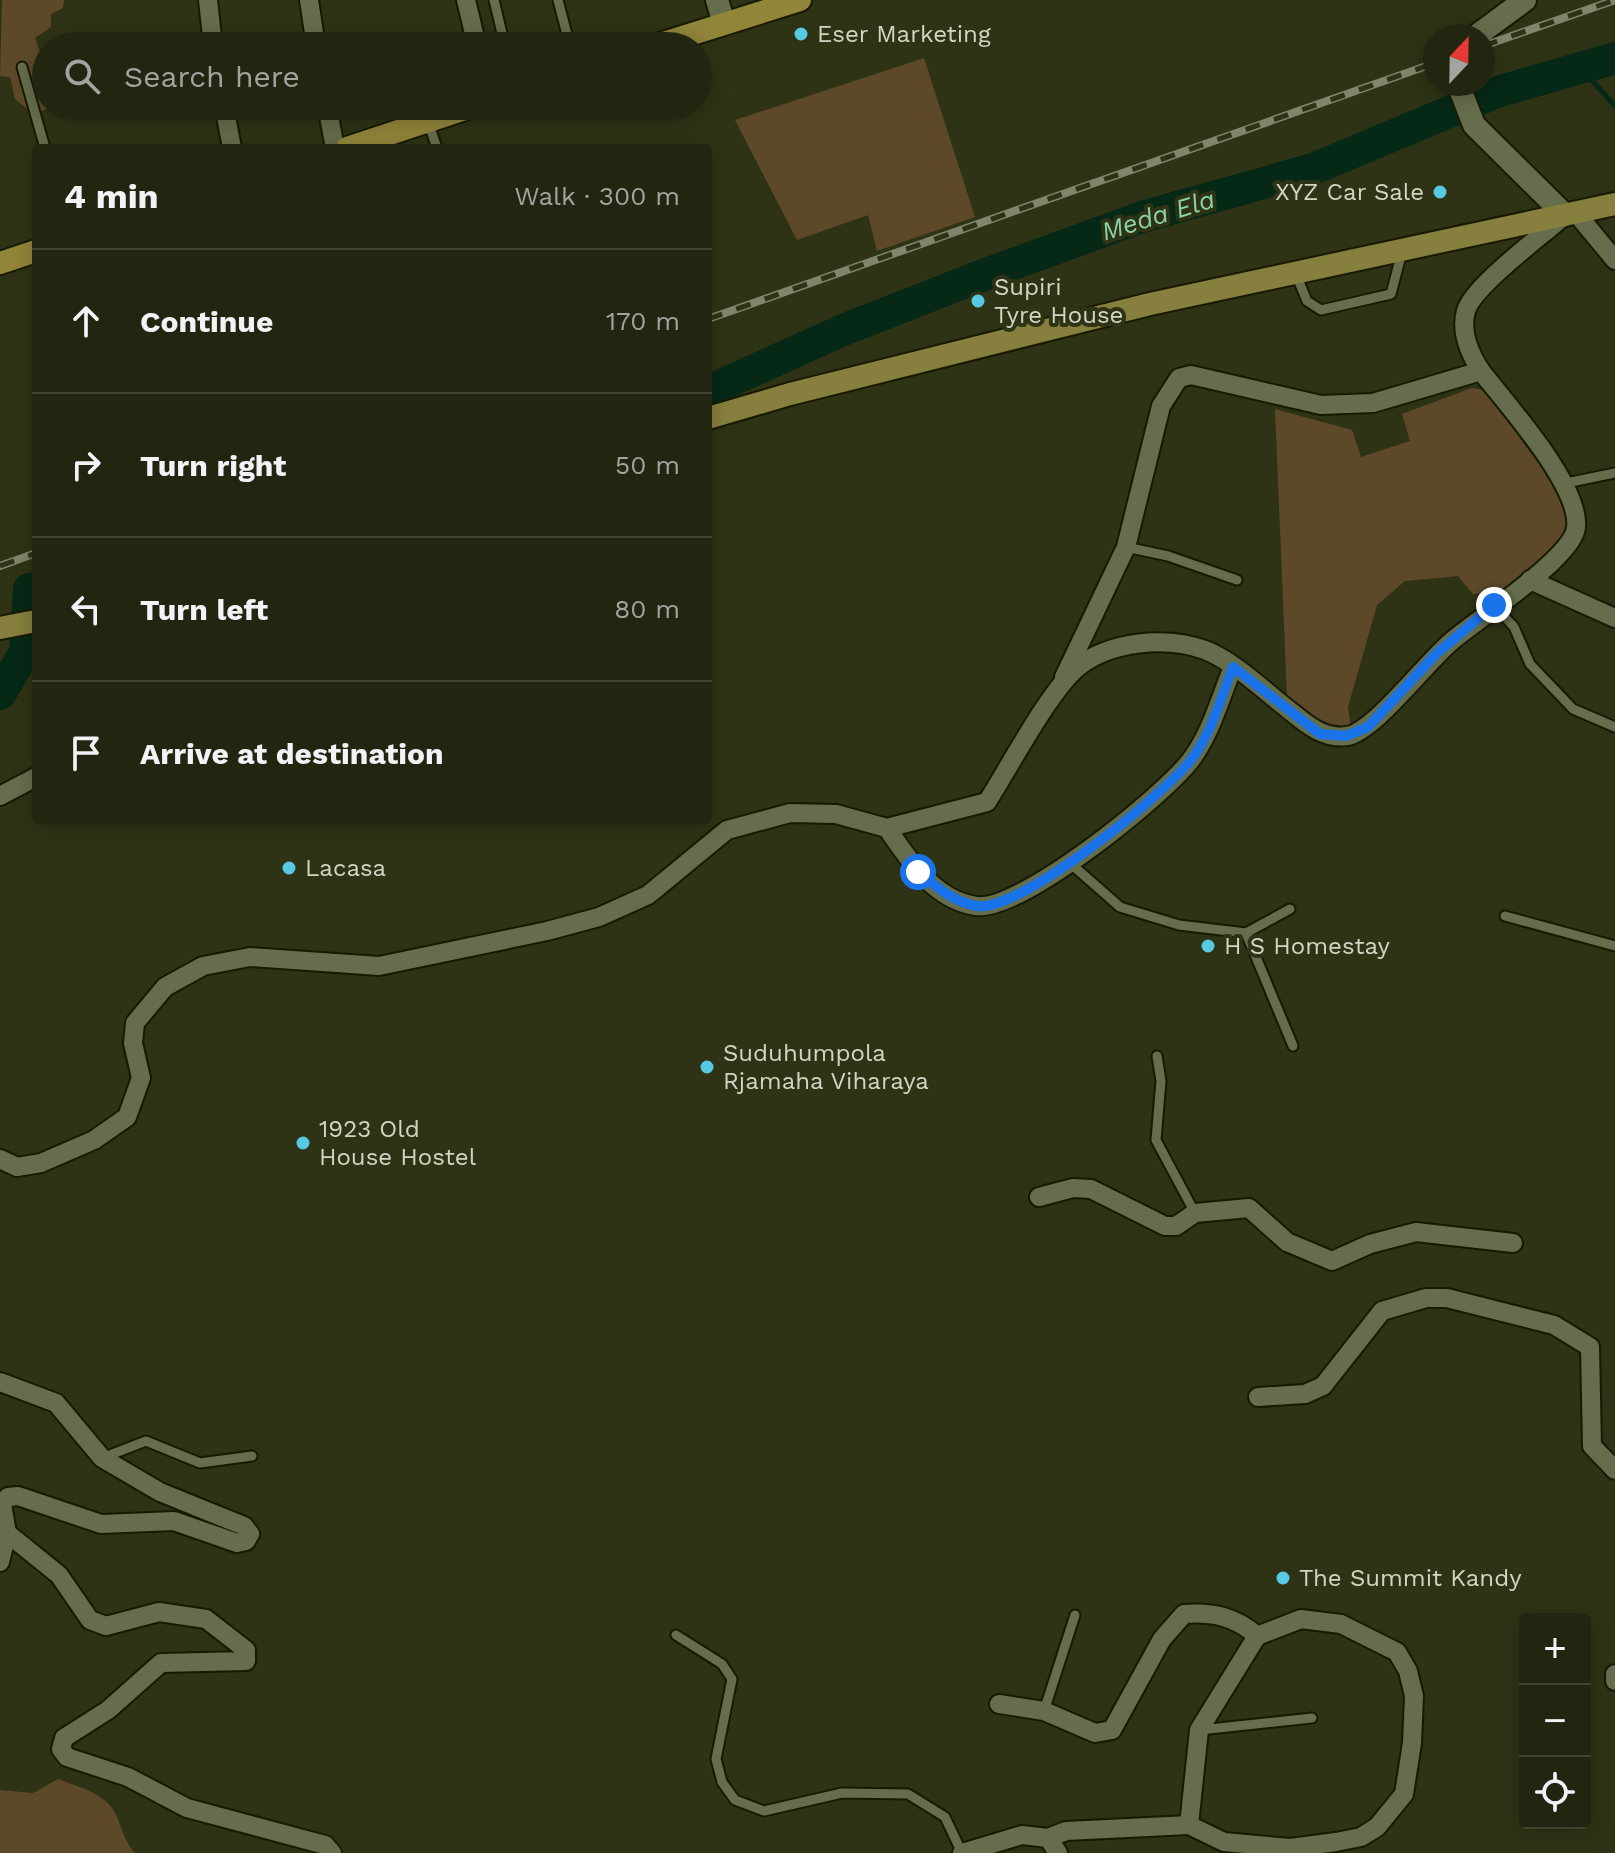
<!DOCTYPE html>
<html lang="en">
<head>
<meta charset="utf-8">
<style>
  :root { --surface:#222610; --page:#2e321e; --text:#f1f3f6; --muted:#a2a59f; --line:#3f4330 }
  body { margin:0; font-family:"Work Sans",sans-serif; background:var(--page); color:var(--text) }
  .controls { position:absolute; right:24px; bottom:24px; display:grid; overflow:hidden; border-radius:8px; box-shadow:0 4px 20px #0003 }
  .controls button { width:72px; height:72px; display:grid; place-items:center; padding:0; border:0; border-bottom:2px solid var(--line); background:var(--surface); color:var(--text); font:40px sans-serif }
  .compass { position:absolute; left:1423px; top:24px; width:72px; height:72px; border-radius:50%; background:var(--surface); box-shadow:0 4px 20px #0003; rotate:22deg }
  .stop { position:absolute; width:24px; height:24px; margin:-18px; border:6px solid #1a73e8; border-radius:50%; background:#fff }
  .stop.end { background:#1a73e8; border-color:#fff; box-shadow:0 2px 8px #0008 }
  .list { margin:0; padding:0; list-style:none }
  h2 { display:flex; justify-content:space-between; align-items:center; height:104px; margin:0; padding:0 32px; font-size:34px }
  h2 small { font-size:26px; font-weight:400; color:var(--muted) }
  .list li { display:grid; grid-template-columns:52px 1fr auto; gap:24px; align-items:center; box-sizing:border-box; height:144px; padding:0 32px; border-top:2px solid var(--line) }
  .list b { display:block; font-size:30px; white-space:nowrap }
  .list em { font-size:26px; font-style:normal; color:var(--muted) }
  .icon { flex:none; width:44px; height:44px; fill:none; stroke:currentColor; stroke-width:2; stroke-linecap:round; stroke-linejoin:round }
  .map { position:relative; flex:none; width:1615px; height:1853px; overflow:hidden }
  .search { position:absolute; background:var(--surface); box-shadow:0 4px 20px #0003; left:32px; top:32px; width:680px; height:88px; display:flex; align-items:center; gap:20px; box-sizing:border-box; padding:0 28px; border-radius:44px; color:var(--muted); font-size:30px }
  .panel { position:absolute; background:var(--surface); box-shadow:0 4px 20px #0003; left:32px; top:144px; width:680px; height:680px; border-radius:8px }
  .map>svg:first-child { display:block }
  .green { fill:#5d492a }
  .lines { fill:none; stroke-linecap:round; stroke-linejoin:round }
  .stream { stroke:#062816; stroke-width:5 }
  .river { stroke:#062816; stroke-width:32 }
  .service-casing { stroke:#161a00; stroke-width:13 }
  .minor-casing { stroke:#161a00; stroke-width:22 }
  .tertiary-casing { stroke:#161a00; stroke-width:26 }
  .primary-casing { stroke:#161a00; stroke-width:26 }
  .trunk-casing { stroke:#161a00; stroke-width:26 }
  .service { stroke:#666d4c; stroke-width:9 }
  .minor { stroke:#666d4c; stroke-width:18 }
  .tertiary { stroke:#666d4c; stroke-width:22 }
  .primary { stroke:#867f3e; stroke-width:22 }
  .trunk { stroke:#91853a; stroke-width:22 }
  .rail-casing { stroke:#81856d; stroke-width:8 }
  .rail { stroke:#2e3315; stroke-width:5; stroke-dasharray:15; stroke-linecap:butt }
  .route { stroke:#1a73e8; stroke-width:10 }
  .poi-dot { fill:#58c9e3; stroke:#2e3315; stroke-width:3 }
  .labels { text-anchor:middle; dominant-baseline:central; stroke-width:8; stroke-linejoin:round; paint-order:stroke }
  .poi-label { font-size:24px; fill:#d1d5c3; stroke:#2e3315; text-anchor:start }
  .water-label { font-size:26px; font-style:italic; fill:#8bd3a7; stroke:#2e3315 }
</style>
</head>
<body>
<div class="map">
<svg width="1615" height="1853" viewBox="0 0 1615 1853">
  <rect width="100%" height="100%" fill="#2e3315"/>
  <!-- green -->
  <g class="green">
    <path d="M2,0h62l-1,8 -12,6v13l-16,11 11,31v37h6l-2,2 -17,6 -18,-15 -5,-22 -10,-1z"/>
    <path d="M924,58l51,159 -98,34 -9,-36 -71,25 -62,-120z"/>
    <path d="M1472,388l12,2 84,112 5,27 -25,42 -50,22 -25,1 -15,-18 -53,5 -28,24 -29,102 3,21 -40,-3 -24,-28 -12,-288 77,21 9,27 49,-16 -8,-27z"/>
    <path d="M58,1779c18,7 46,14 56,32 8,14 9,30 21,42h-135v-63l33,3z"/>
  </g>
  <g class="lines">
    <!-- stream -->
    <path class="stream" d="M1581,68l34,38"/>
    <!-- river -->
    <g class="river">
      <path d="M708,391l135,-61 143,-56 156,-57 171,-48 184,-77 118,-34"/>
      <path d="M0,694l25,-42 4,-63 7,-1"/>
    </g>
    <!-- service casing -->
    <g class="service-casing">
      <g id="service">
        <path d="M494,0l11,46"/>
        <path d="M558,0l12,46"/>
        <path d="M22,67l23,81"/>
        <path d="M428,122l9,26"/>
        <path d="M1295,272l12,29 14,9 70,-16 11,-42"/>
        <path d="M1566,483l49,-10"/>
        <path d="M1126,547l42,9 69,24"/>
        <path d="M1494,605l20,22 16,37 43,45 42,18"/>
        <path d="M1070,863l50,44 59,18 67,8 47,113"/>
        <path d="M1505,916l110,30"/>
        <path d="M1246,933l44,-24"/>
        <path d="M1157,1056l4,25 -5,59 39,73"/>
        <path d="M102,1458l44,-17 54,22 52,-7"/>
        <path d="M676,1635l46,29 10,15 -16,80 6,23 13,18 29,11 78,-18 66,1 37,23 17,36"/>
        <path d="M1044,1711l31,-96"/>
        <path d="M1200,1730l112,-12"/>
      </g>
    </g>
    <!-- minor casing -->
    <g class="minor-casing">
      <g id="minor">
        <path d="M208,0l5,46"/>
        <path d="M309,0l7,46"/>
        <path d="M466,0l11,46"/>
        <path d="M224,106l8,42"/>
        <path d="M327,106l8,42"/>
        <path d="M1576,213l39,47"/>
        <path d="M1530,580l85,38"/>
        <path d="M1064,677l62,-130 35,-141 18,-28 12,-3 130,30 52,-2 108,-32"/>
        <path d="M0,796l36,-19"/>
        <path d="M887,828c22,32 47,72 89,78 44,6 186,-109 214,-145 21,-27 30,-63 43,-94"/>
        <path d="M0,1159l17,8 24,-4 53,-23 33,-23 14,-39 -8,-35 2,-20 30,-36 38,-21 47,-9 129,9 168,-35 52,-14 49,-22 79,-65 63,-17 46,1 51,14 100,-26c22,-34 62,-111 91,-135 32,-26 88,-31 127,-17 28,11 55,37 79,56 18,14 37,34 63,30 27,-4 80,-75 106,-96 26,-22 119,-82 123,-112 5,-42 -69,-123 -95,-157 -11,-17 -21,-39 -15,-60 7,-25 77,-76 99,-96"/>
        <path d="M1039,1197l34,-9 18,1 74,37h11l19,-13 54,-5 38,34 45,19 38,-17 46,-12 97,11"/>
        <path d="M0,1382l56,21 46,55 58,34 84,34 6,8 -4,7 -9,2 -63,-22 -73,3 -83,-28 -10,1 -6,7 5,29 52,42 31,45 16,6 53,-14 47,7 40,31v11l-85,2 -53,47 -44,28 -3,11 6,8 61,20 59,31 138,37 7,8"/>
        <path d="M1258,1397l47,-3 18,-8 59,-75 44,-13h21l107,27 36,22 2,99 23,24"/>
        <path d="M0,1562l7,-29"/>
        <path d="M1615,1674v7"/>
        <path d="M999,1704l45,7 51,22 17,-3 50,-91 22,-25c28,-2 51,2 73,22l-58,94 -10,95 -123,6 -18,7"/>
        <path d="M1189,1825l35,17 66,6 46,-6 25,-5 16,-10 27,-33 8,-51 2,-47 -6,-25 -11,-19 -56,-28 -40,-5 -44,17"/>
        <path d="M962,1853l60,-18 26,3 10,15"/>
      </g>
    </g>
    <!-- tertiary casing -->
    <g class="tertiary-casing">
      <g id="tertiary">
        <path d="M717,0l7,23"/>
        <path d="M1476,36l49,-36"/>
        <path d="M1458,84l16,41 91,90"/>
      </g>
    </g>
    <!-- primary casing -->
    <g class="primary-casing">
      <g id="primary">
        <path d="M708,418l82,-24 360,-90 465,-100"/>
        <path d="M0,628l36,-7"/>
      </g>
    </g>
    <!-- trunk casing -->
    <g class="trunk-casing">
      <g id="trunk">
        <path d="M654,46l146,-46"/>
        <path d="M347,148l127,-42"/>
        <path d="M0,263l36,-12"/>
      </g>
    </g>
    <!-- service -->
    <use href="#service" class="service"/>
    <!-- minor -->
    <use href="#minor" class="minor"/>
    <!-- tertiary -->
    <use href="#tertiary" class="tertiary"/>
    <!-- primary -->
    <use href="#primary" class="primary"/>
    <!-- trunk -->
    <use href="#trunk" class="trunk"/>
    <!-- rail casing -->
    <g class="rail-casing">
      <g id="rail">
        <path d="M1483,46l132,-46"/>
        <path d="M708,319l727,-256"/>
        <path d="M0,566l36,-13"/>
      </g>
    </g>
    <!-- rail -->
    <use href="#rail" class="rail"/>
  </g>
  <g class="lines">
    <!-- route -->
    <path class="route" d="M918,872c18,14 35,30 58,34 43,7 186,-110 214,-145 21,-26 31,-63 43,-94l87,67 26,2 22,-9 68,-73 58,-49"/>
  </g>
  <!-- markers -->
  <g class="poi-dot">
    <circle cx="801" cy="34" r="8"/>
    <circle cx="1440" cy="192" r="8"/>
    <circle cx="978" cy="301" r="8"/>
    <circle cx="289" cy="868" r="8"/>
    <circle cx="1208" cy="946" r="8"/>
    <circle cx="707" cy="1067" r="8"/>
    <circle cx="303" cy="1143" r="8"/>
    <circle cx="1283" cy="1578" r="8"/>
  </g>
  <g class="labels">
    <!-- poi labels -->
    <g class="poi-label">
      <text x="817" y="34">Eser Marketing</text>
      <text x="1424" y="192" text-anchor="end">XYZ Car Sale</text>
      <text x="994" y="287">Supiri<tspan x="994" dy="28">Tyre House</tspan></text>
      <text x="305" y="868">Lacasa</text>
      <text x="1224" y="946">H S Homestay</text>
      <text x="723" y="1053">Suduhumpola<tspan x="723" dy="28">Rjamaha Viharaya</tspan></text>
      <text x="319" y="1129">1923 Old<tspan x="319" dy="28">House Hostel</tspan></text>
      <text x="1299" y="1578">The Summit Kandy</text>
    </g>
    <!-- water labels -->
    <g class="water-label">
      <text transform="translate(1158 215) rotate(-17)">Meda Ela</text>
    </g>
  </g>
</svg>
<div class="controls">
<button>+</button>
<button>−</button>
<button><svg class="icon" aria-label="locate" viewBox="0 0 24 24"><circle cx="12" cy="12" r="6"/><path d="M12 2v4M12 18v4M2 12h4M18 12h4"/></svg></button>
</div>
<svg class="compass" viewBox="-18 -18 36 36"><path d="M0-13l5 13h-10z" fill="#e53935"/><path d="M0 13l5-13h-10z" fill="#a2a59f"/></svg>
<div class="stop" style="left:918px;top:872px"></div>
<div class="stop end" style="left:1494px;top:605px"></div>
<div class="search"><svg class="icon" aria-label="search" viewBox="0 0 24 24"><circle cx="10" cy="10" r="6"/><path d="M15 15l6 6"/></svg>Search here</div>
<section class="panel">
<h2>4 min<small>Walk · 300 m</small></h2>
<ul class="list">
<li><svg class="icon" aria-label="ahead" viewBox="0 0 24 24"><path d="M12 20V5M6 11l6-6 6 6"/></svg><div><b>Continue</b></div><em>170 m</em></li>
<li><svg class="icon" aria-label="right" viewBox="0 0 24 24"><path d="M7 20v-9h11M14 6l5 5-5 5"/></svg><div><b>Turn right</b></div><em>50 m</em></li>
<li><svg class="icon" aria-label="left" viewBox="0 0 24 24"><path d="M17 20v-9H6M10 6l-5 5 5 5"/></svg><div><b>Turn left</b></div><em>80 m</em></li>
<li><svg class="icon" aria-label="arrive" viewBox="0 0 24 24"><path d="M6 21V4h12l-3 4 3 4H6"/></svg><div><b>Arrive at destination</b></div></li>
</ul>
</section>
</div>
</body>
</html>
